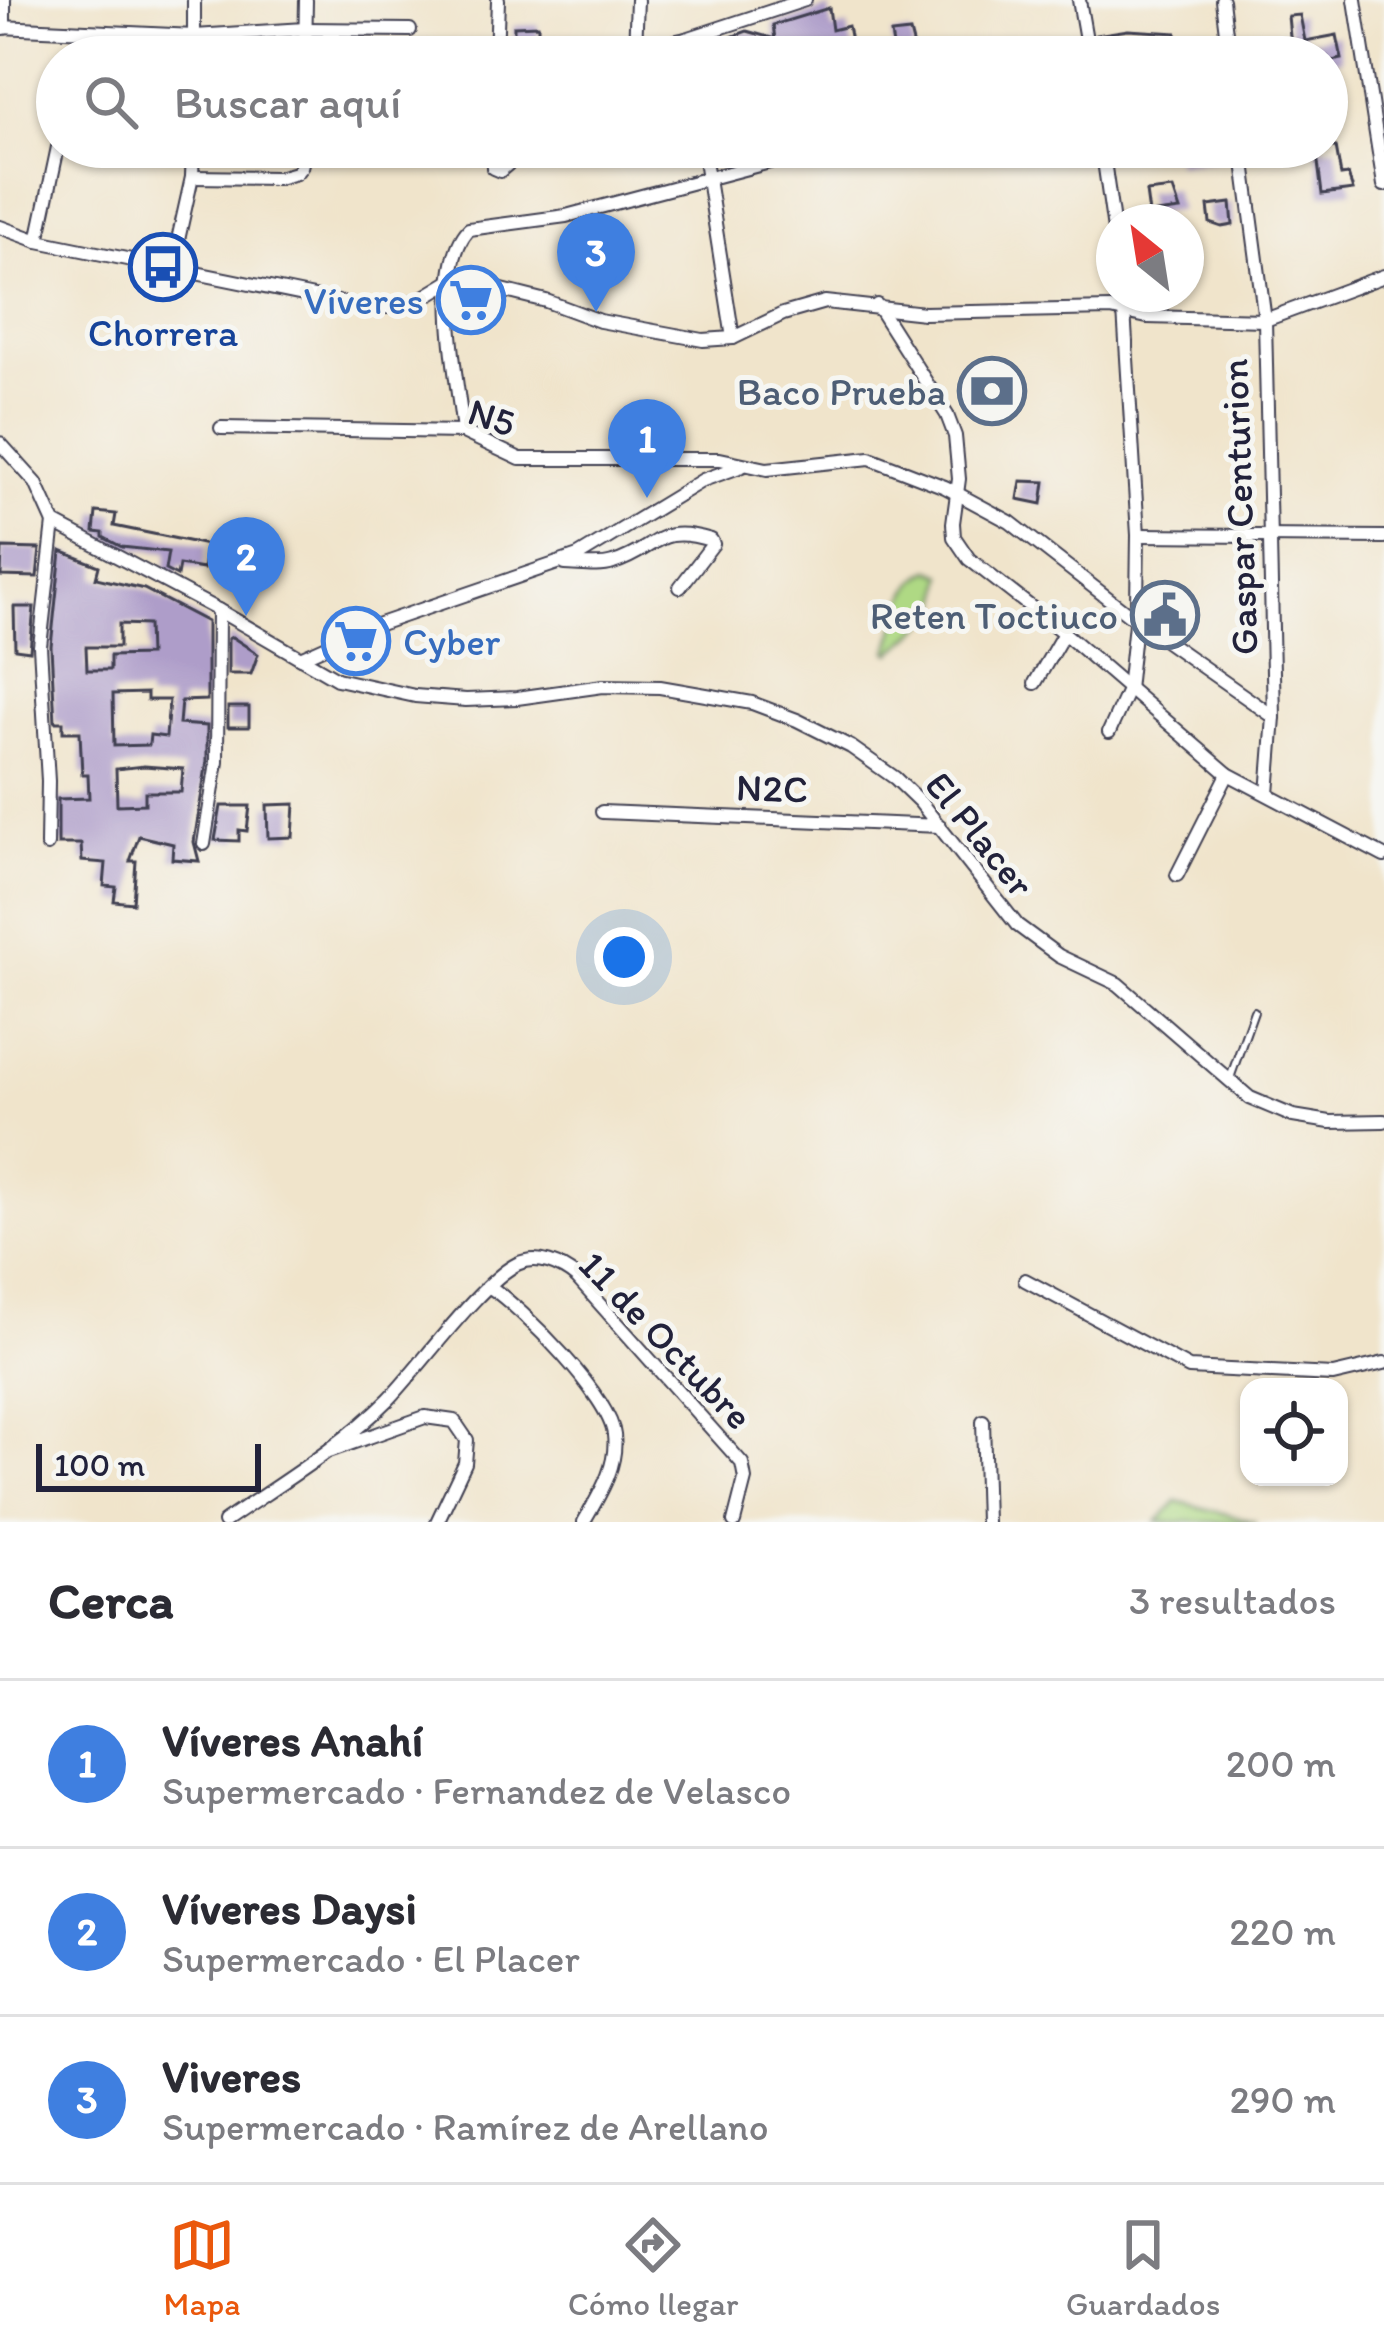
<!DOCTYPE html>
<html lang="es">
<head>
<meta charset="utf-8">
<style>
  :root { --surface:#fff; --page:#f7f7f7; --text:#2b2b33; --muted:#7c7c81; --line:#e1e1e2; --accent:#ea580c }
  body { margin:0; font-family:Itim,sans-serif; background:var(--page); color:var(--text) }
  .controls { position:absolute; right:36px; bottom:36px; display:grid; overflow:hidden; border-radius:24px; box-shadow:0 3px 9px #0004 }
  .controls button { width:108px; height:108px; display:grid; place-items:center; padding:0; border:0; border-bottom:3px solid var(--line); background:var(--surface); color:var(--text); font:60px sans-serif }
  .compass { position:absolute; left:1096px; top:204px; width:108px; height:108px; border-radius:50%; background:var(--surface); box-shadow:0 3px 9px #0004; rotate:330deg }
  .scale { position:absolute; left:36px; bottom:30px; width:225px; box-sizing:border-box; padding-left:12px; border:6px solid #22223b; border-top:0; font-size:33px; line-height:42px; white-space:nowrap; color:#22223b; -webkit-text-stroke:9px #f6f6f2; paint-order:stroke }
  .you { position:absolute; left:624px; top:957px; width:42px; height:42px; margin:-30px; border:9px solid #fff; border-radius:50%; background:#1a73e8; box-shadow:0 0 0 18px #1a73e833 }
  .badge { display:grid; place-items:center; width:78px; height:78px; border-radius:50%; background:var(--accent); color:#fff; font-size:39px; font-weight:700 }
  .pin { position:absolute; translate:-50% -99px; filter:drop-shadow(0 3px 6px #0008) }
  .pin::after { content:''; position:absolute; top:63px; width:42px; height:36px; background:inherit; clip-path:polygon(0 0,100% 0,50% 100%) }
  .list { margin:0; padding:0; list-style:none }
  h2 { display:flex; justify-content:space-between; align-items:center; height:156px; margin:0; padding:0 48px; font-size:51px }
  h2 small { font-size:39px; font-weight:400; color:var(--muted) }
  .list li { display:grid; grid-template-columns:78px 1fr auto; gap:36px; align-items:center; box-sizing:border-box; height:168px; padding:0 48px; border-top:3px solid var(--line) }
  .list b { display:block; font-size:45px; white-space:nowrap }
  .list p { margin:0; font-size:39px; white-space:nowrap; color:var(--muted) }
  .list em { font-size:39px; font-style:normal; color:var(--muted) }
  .icon { flex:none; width:66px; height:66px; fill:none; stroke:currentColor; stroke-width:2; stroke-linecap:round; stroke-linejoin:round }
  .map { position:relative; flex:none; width:1384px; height:1522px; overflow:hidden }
  .search { position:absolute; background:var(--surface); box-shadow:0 3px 9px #0004; left:36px; right:36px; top:36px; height:132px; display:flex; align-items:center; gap:30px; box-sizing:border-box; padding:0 42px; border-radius:66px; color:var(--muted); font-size:45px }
  .sheet { height:660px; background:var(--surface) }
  nav { display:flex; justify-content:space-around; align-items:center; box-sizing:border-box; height:168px; border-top:3px solid var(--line); background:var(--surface); font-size:33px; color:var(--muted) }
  nav a { display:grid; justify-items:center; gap:6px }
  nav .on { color:var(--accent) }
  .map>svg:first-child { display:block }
  .green { fill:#afd984; stroke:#687e60; stroke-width:3 }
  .building { fill:#ae9dc9; fill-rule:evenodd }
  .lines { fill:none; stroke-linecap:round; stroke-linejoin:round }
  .lane-casing { stroke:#413f51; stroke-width:10 }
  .street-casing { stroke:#413f51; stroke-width:16 }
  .lane { stroke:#fff; stroke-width:6 }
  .street { stroke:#fff; stroke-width:12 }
  .labels { text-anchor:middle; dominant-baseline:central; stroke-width:10; stroke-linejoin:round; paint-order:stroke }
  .shop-label { font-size:39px; fill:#366cbe; stroke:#f6f6f2; text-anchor:end }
  .transit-label { font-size:39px; fill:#164399; stroke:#f6f6f2 }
  .service-label { font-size:39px; fill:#4e5e75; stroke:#f6f6f2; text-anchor:end }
  .street-label { font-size:39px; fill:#22223b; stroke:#f6f6f2 }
</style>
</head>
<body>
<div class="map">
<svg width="1384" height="1522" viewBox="0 0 1384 1522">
  <rect width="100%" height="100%" fill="#f6f6f2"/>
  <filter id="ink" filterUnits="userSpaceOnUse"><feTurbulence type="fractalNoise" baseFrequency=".00833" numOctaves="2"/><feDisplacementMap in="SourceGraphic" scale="24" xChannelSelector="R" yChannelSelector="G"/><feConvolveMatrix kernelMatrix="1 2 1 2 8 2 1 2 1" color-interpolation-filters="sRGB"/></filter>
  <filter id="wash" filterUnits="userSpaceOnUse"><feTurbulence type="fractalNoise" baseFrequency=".004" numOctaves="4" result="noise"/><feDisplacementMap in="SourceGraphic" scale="48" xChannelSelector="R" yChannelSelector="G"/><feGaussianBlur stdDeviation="2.7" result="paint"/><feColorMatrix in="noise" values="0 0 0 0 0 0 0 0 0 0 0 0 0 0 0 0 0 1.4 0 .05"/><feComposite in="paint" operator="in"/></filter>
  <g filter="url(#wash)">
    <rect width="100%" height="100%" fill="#f0e4cb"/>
    <!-- green -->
    <g class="green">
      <path d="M931,570l13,5 -4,36 -48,42 -3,-2c9,-27 14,-70 42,-81z"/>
      <path d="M1177,1501l79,21h-99z"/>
    </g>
    <g id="blocks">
      <!-- building -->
      <g class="building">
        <path d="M829,8l3,22 16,-4 6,31h-155l-1,-8 49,-18 28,8 -2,-14z"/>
        <path d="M1300,15l5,26 32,-6 5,24 -15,3v-5h-35l-4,-41z"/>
        <path d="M538,25v18h-24v-17z"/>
        <path d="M1128,30l48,3 1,8 -78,11 -3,-17z"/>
        <path d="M910,32l4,15 -7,8 -12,2 -4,-23z"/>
        <path d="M1076,42l1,15h-30l-1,-11z"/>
        <path d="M1216,44l2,13h-51v-9z"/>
        <path d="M1175,147h51l3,12 -52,5z"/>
        <path d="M1316,147h20l5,29 7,-1 5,15 -31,4z"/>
        <path d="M1173,189l7,21 -31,4 -3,-22z"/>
        <path d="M1231,203l2,22 -11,2 -12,-4 -2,-17z"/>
        <path d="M1021,481l24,1 -3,22 -24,-5z"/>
        <path d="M96,512l20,2 -2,12 93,19 -4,24 -24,-4 -2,11 -12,-6 3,-18 -46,-5 -19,-10v-4l-9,-1z"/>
        <path d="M2,548l38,1 -3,28 -36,-1z"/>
        <path d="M61,551l38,15 -3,12 48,11 63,33v78l-26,1 -2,23 28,2v35l-13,81 5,19 -27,-2 1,-15 -34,-8 -9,25h6l-3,42 -19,-2 2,-14 -12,-1 2,-23 -24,-2 -1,-17h-23v-45l31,-1 -1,-24h-6l-2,-42h-17v-10h-8l-4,-76zM119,624l29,1 1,30 -39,1v14h-23l-1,-23h33zM147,693v7h22l-3,37 -16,-2 -1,10 -35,1 -1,-52zM144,766l39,3 -2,23h-36v12l-28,1 -1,-36z"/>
        <path d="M14,607h20l-4,44 -15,-2z"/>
        <path d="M232,637l26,17 -7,20h-23v-35z"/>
        <rect x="228" y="707" width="21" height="20"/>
        <path d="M295,804l-2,33 -25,1 -1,-33z"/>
        <path d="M221,806h29l-3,25 -8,-1v11l-24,-1z"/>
      </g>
    </g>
  </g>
  <g filter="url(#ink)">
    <use href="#blocks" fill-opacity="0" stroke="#413f51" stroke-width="3"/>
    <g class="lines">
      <!-- lane casing -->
      <g class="lane-casing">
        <path id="lane" d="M1229,1081l25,-70"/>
      </g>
      <!-- street casing -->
      <g class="street-casing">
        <g id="street">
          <path d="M4,0v28"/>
          <path d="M1079,0l10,57"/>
          <path d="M1222,0l7,57"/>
          <path d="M1355,0l29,185"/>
          <path d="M0,27l195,9 110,-7 105,1"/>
          <path d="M686,39l3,18"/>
          <path d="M635,50l2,-50"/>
          <path d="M194,57v-57"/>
          <path d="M305,57l1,-57"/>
          <path d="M496,57l2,-57"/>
          <path d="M628,57l7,-7 51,-11 119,-39"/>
          <path d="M493,147v21l7,3 28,-24"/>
          <path d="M703,147l30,191"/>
          <path d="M1102,147l12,83"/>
          <path d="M1242,147l23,173 9,397 -6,77"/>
          <path d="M192,177l86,1 18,-5 5,-6 5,-20"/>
          <path d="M0,227l38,14 325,66h32l26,-8 28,-17 33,3 64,16 54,20 103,19 30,-2 50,-24 42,-12 99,11 187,-4 36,8 118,3 119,-44"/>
          <path d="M38,241l20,-94"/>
          <path d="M172,267l20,-90 1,-30"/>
          <path d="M877,305l70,110 8,21 4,43 -6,44 1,14 15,22 95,74 164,141 156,82"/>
          <path d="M221,428l242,4 57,27h200l47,10 103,-11 75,29 65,35 126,98 138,97"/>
          <path d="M463,432c-5,-51 -31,-164 6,-203l97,-13 219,-58 65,-11"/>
          <path d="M0,443l36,40 18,40 164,87 119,69 78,17 51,4 51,-2 86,-12 57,1 92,16 45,17 54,27 44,31 25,24 97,123 42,31 59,28 132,114 43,18 37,6 54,-1"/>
          <path d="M1138,535l246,2"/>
          <path d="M565,564c14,0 34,4 48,-1 45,-14 42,-40 98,-23l2,4 -33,43"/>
          <path d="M300,658l65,-29 213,-73 125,-76 39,-14"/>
          <path d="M1035,683l29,-50"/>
          <path d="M1109,732l19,-42 9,-86 1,-69 -15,-241"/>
          <path d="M602,812l338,14"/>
          <path d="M204,844l13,-82 1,-152"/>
          <path d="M47,845l1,-64 -8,-135 14,-123"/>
          <path d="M1177,875l51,-101"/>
          <path d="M1025,1280l164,88 144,7 51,-12"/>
          <path d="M490,1287c32,21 120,110 124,148 4,32 -15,60 -30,87"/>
          <path d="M983,1421l3,101"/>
          <path d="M329,1451l96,-34 29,4 13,19 -2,23 -28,59"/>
          <path d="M224,1522c55,-38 117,-75 165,-123 31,-32 92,-117 128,-135 21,-10 44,1 60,14l165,185 3,16 -11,43"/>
        </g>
      </g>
      <!-- lane -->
      <use href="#lane" class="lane"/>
      <!-- street -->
      <use href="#street" class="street"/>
    </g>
  </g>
  <!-- icons -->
  <defs>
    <g id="bus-ring" transform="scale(3.45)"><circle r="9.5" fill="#f6f6f2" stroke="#1a4fb4" stroke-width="1.5"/><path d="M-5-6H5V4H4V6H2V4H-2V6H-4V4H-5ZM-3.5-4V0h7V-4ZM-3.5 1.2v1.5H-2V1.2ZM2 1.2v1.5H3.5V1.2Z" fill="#1a4fb4"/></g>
    <g id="supermarket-ring" transform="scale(3.45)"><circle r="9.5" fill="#f6f6f2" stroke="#3f7fe0" stroke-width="1.5"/><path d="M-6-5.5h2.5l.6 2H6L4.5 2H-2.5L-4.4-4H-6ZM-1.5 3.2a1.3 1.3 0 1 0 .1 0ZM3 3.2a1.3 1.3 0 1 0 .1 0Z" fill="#3f7fe0"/></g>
    <g id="bank-ring" transform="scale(3.45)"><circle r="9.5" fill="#f6f6f2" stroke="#5c6f8a" stroke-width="1.5"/><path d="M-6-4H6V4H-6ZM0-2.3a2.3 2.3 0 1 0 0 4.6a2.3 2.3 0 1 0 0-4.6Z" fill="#5c6f8a"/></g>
    <g id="civic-ring" transform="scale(3.45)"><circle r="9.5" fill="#f6f6f2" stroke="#5c6f8a" stroke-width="1.5"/><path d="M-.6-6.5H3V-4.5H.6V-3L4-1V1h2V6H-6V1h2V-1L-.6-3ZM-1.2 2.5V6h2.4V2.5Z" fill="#5c6f8a"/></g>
  </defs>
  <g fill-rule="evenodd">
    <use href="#bus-ring" x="163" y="267"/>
    <use href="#supermarket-ring" x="471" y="300"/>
    <use href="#bank-ring" x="992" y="391"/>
    <use href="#civic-ring" x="1165" y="615"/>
    <use href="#supermarket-ring" x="356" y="641"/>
  </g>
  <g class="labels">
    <!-- shop labels -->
    <g class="shop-label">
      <text x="424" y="300">Víveres</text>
      <text x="403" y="641" text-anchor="start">Cyber</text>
    </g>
    <!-- transit labels -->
    <g class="transit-label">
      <text x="163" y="332">Chorrera</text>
    </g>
    <!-- service labels -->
    <g class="service-label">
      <text x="946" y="391">Baco Prueba</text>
      <text x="1118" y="615">Reten Toctiuco</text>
    </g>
    <!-- street labels -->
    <g class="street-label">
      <text transform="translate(492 417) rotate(18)">N5</text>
      <text transform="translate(1239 507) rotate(-92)">Gaspar Centurion</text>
      <text transform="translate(772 788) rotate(2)">N2C</text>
      <text transform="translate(980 834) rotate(51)">El Placer</text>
      <text transform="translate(666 1340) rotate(46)">11 de Octubre</text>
    </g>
  </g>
</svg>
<div class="controls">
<button><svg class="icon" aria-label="locate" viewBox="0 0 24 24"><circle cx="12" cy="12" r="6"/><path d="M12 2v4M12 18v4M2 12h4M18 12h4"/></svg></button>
</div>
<svg class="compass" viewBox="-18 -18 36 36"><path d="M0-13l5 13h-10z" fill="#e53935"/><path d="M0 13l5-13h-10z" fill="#7c7c81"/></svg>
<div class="scale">100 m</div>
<div class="you"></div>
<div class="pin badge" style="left:647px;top:498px;background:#3f7fe0">1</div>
<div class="pin badge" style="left:246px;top:616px;background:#3f7fe0">2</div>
<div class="pin badge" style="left:596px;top:312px;background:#3f7fe0">3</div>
<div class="search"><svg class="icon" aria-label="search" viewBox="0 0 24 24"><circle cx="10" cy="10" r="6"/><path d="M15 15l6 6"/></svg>Buscar aquí</div>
</div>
<section class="sheet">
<h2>Cerca<small>3 resultados</small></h2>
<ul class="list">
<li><span class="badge" style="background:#3f7fe0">1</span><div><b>Víveres Anahí</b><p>Supermercado · Fernandez de Velasco</p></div><em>200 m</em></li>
<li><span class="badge" style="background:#3f7fe0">2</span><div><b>Víveres Daysi</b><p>Supermercado · El Placer</p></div><em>220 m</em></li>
<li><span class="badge" style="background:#3f7fe0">3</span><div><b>Viveres</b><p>Supermercado · Ramírez de Arellano</p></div><em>290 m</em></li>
</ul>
</section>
<nav>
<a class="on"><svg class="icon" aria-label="map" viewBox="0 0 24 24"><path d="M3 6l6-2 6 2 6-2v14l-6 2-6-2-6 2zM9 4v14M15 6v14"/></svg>Mapa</a>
<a><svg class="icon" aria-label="directions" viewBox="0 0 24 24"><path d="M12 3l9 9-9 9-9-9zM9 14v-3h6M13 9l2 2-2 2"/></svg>Cómo llegar</a>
<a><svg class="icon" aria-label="saved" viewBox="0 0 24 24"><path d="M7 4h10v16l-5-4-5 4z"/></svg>Guardados</a>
</nav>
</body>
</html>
